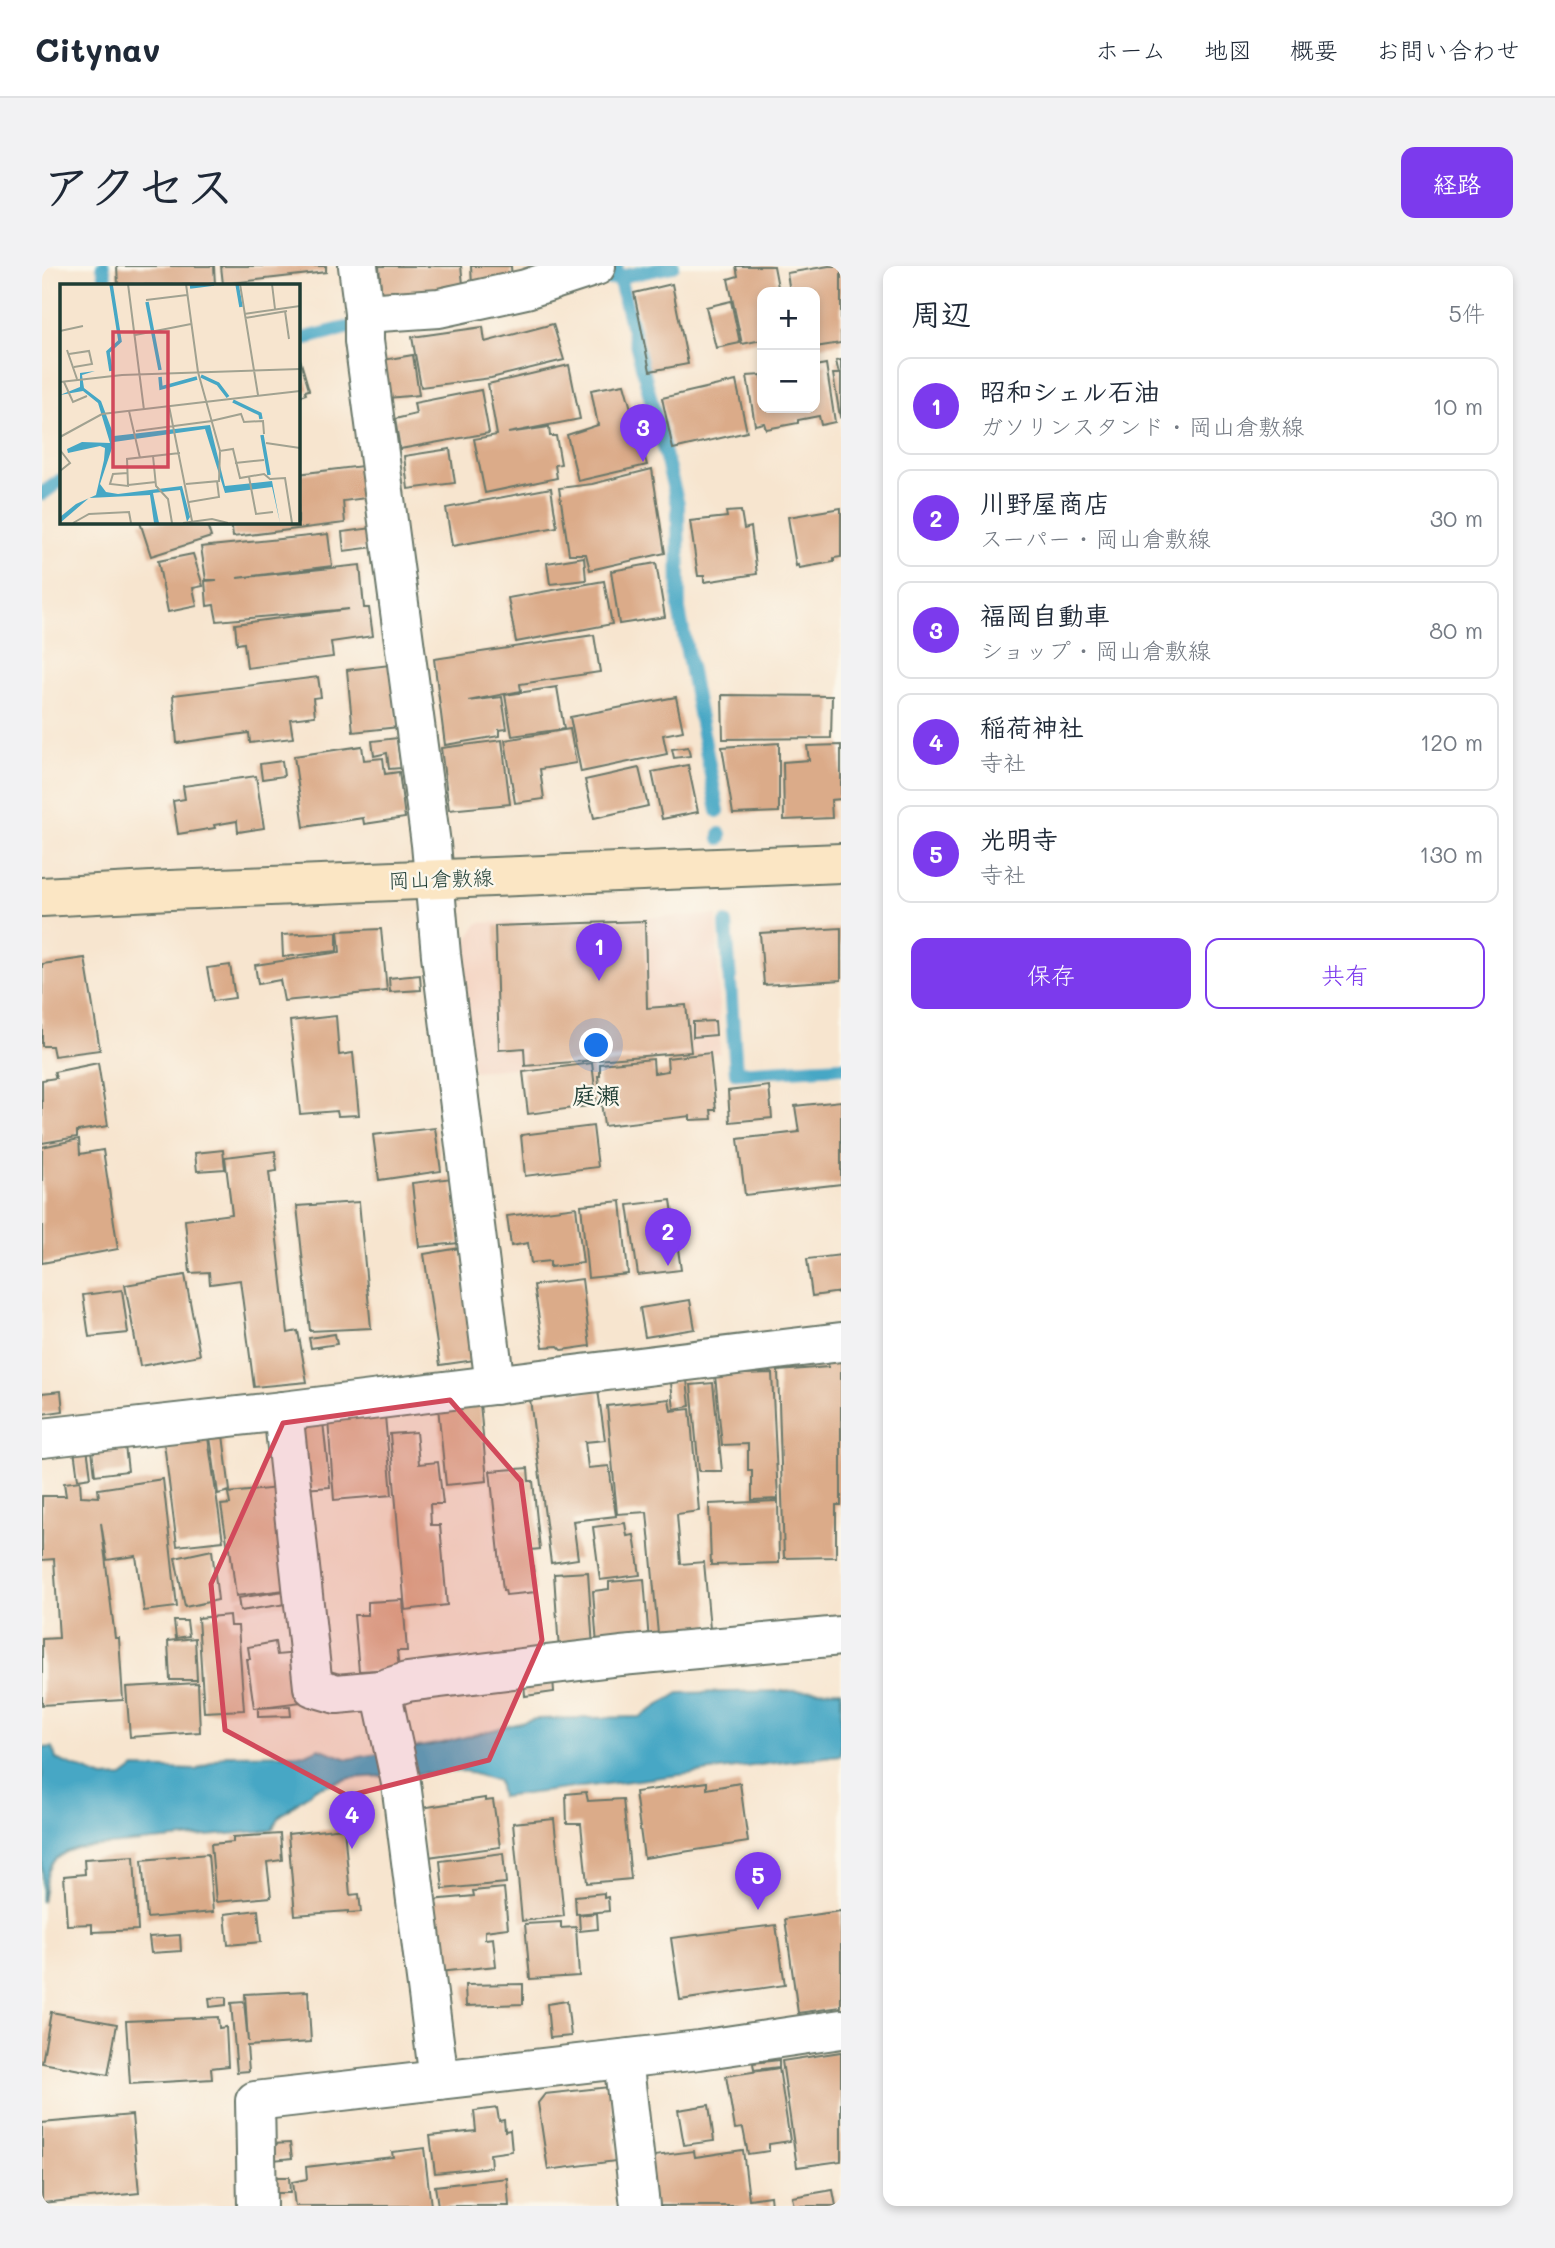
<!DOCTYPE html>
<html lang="ja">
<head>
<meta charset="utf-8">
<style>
  :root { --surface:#fff; --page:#f2f2f3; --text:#1f2937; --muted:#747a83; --line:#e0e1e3; --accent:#7c3aed }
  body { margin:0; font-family:Mali,"Klee One",sans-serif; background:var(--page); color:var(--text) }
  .controls { position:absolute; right:21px; top:21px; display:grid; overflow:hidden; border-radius:14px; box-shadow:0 4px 10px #0003 }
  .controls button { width:63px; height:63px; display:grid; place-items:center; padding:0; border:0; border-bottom:2px solid var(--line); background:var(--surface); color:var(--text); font:35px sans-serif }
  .you { position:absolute; left:555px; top:780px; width:24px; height:24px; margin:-18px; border:5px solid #fff; border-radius:50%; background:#1a73e8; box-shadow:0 0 0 10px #1a73e833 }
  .badge { display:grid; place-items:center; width:46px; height:46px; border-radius:50%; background:var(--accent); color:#fff; font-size:23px; font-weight:700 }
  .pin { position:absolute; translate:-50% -58px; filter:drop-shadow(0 2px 4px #0008) }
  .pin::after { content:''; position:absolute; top:37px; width:24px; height:21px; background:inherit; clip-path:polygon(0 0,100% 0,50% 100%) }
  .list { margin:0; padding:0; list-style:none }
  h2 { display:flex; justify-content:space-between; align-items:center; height:91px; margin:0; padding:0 28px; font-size:30px }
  h2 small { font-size:23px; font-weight:400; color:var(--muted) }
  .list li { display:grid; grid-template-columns:46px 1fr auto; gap:21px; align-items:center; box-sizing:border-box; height:98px; margin:0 14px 14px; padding:0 14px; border:2px solid var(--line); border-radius:14px }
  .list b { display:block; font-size:26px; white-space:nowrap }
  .list p { margin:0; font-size:23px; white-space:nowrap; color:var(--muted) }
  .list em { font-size:23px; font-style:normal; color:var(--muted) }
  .actions { display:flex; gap:14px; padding:21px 28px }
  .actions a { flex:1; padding:16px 0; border:2px solid var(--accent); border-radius:14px; text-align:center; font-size:24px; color:var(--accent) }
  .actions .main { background:var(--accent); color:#fff }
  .map { position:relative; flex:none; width:799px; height:1940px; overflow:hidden; border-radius:14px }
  header { display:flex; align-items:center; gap:42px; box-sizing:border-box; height:98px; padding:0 35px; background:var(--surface); border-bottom:2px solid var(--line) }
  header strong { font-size:33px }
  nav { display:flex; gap:38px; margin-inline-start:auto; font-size:24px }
  .intro { display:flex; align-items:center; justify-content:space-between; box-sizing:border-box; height:168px; padding:0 42px }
  h1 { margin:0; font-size:49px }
  .button { padding:18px 32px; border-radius:14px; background:var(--accent); color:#fff; font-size:24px; font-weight:700 }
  main { display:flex; gap:42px; padding:0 42px }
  aside { flex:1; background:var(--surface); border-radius:14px; box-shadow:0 4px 10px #0003 }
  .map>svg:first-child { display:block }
  .built { fill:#f4d3c1 }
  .water { fill:#46a7c5; stroke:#32727c; stroke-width:2 }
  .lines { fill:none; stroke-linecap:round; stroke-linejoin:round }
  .stream { stroke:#46a7c5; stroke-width:14 }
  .building { fill:#dbab89 }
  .street-casing { stroke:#6b786a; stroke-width:42 }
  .secondary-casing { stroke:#6b786a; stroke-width:42 }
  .street { stroke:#fff; stroke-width:38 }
  .secondary { stroke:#fbe6c4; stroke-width:38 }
  .marked { fill:#d1495b; fill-opacity:0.2; stroke:#d1495b; stroke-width:5; stroke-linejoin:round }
  .labels { text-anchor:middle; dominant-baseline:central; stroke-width:5; stroke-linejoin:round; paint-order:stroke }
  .street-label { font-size:21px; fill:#1f3d34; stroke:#fbf7ec }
  .quarter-label { font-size:24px; font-weight:bold; fill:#1f3d34; stroke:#fbf7ec }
  .inset-river { fill:none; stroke:#46a7c5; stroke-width:3.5 }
  .inset-road { fill:none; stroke:#a1a291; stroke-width:2 }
  .view { fill:#d1495b; fill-opacity:0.15; stroke:#d1495b; stroke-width:3.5 }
  .inset-edge { fill:none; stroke:#1f3d34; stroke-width:3.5 }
</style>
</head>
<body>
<header>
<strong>Citynav</strong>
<nav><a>ホーム</a><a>地図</a><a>概要</a><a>お問い合わせ</a></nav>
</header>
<div class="intro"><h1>アクセス</h1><a class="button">経路</a></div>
<main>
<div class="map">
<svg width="799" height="1940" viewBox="0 0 799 1940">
  <rect width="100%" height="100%" fill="#fbf7ec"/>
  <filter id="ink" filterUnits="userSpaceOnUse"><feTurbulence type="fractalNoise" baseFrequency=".0143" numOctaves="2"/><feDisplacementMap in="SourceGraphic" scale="14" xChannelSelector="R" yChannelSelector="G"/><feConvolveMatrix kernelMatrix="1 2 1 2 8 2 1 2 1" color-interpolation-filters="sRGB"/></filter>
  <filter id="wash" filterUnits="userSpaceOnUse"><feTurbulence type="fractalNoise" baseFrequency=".00686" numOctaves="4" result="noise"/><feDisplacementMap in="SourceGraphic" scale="28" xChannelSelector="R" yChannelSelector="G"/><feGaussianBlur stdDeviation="1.57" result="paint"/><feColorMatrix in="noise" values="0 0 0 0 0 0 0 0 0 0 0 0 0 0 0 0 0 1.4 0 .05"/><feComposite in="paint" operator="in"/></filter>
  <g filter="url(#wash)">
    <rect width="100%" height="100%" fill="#f7e5cf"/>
    <!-- built -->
    <path class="built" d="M675,649l3,138 -247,18 -15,-117 20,-31z"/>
    <!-- water -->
    <path class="water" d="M799,1424v65l-340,42 -3,-16 -34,-10 -113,7 -35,10 -36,28 -8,14 -196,18c-32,12 -28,24 -34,54v-154l11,-1 3,12 47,19 20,-1 12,-9 61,2 30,-15 80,-1 13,-6 29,11 94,-16 93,-24 105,-2 39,-24z"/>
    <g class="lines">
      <!-- stream -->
      <g class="stream">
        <path d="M61,0l4,19"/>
        <path d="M574,0l62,238 1,106 39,201"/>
        <path d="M567,13l64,-13"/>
        <path d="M256,74l48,-12 15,-1"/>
        <path d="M0,228l19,-14"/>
        <path d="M678,568v4"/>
        <path d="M684,657l10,150 105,-6"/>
      </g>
    </g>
    <g id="blocks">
      <!-- building -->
      <g class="building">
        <path d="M75,0h97l1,19h-97z"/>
        <path d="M179,0h105v6l-103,12z"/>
        <path d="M337,0h82l2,18 -17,2 1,6 -65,8z"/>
        <path d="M429,0h40l1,15 -40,5z"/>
        <path d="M694,0h38l5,26h-17v48l-20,4 -14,-65 10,-3z"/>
        <path d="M787,0h12v77l-26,4v-55h-25l-3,-19z"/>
        <path d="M630,18l16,80 -38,7 -16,-78z"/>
        <path d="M689,35l9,42 -24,5 -10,-41z"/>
        <path d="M511,58l11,36 -73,18 -70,9 -9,-50 71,-10 2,15z"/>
        <path d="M256,86l11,38 -4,1 1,3 -8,3z"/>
        <path d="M371,89l6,40 -31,3 -5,-38z"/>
        <path d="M799,94v56l-1,1 -7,-43h6l-3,-13z"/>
        <path d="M784,98l9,58 -14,3 -2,-9 -21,4v3l-32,6 -2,-6 -9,2 -8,-49 15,-1v33h53v-42z"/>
        <path d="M527,99l11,54 -72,14 41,-6 1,9h6l5,28 -6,1 2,13 -72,15 -11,-54 23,-4 -9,-51z"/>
        <path d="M694,115l11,51 -74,17 -11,-51z"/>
        <path d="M582,118l23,81 -69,16 -11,-46 31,-10 -7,-35z"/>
        <path d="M439,124l8,43 -89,16 -5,-30 21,-5 -2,-11z"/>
        <path d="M408,183l5,34 -47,6 -4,-33z"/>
        <path d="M320,200l4,32 -23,3 2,22 -112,14 -2,-15h67v-48z"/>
        <path d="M610,203l13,84 -75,17 -4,-16h-17l-10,-66 33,-4z"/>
        <path d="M509,222l6,39 -105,19 -6,-38z"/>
        <path d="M799,242v49l-7,1v4l-35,6 -1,-3 -2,1 -8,-49z"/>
        <path d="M699,245l3,18 7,-2 6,47 -53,8v-6h-6l-8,-55 37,-4 -1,-5z"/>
        <path d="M98,256h66l5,15 -60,19z"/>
        <path d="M330,262l3,19 -31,4 -2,-19z"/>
        <path d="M286,268l4,32 -95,12 123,-13 4,43h5l4,28 -42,6 2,15 -86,11 -3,-25 -7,1 -2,-20 114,-15 -132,12 -3,-16 -7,1 -2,-25 12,-1h-11l-5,-33z"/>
        <path d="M151,288l10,32 -10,2 4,18 -29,6 -10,-51z"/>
        <path d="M542,291l2,23 -36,4 -3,-21z"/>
        <path d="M614,297l9,54 -46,7 -8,-53z"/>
        <path d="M562,315l8,43 -96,18 -8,-44z"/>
        <path d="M552,369l6,37 -80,12 1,7 -53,10 34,-4 5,32 -8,1v6l-54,9 -11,-86z"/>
        <path d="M348,399l8,62 -45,5 -6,-62z"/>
        <path d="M276,411l3,20 -8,1 2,18 -25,3 3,19 -43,5 -1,-10 -72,10 -4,-48z"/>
        <path d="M515,421l7,42 -52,7 -7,-41z"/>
        <path d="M680,429l110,1 -1,42 -108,1z"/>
        <path d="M634,431l7,34 -20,4 4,19 -86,18 -11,-55z"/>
        <path d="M528,463l6,34 -36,6 4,30 -29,4 -10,-63z"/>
        <path d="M355,472l4,30 -12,1 -2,-16 -13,3 -2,-15z"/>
        <path d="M460,474l8,64 -61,6 -8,-62z"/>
        <path d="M737,477v69l-46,2 -11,-67z"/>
        <path d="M799,479v54l-10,1 1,18 -48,2 -1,-58 26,-2 -2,-14z"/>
        <path d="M320,480l2,14 19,-2 2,16 14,-2 6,46 -41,6 -1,-6 -59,9 -10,-71z"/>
        <path d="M646,481l2,9 -16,2 -2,-9z"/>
        <path d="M240,495l2,15 -22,3 -2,-15z"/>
        <path d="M646,499l10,47 -36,7 -10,-47z"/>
        <path d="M597,502l9,38 -54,12 -9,-38z"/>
        <path d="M214,510l8,52 -26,4 -1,-11 -23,4 1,3 -37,6 -5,-33 12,-2 -2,-13z"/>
        <path d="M603,655l2,87 39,-3 5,47 -166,14 -1,-18 -25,2 -4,-124z"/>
        <path d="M799,662v52l-77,5 -4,-52z"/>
        <path d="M339,663l6,62 -103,10 -4,-21 -22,4 -3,-19 85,-13 -2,-21z"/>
        <path d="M295,666v19l-54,6 -1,-22z"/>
        <path d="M43,692l15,92 -46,6 -2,-10h-10v-82z"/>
        <path d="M188,699l5,33 -22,3 -6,-33z"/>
        <path d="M378,709l1,15 -31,2 -1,-14z"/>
        <path d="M294,750l3,39 14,-2 6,62 -21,1 -1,-5 -37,3 -10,-93z"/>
        <path d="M673,755l1,14 -23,2v-15z"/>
        <path d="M668,787l6,57h-5l1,9 -22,1v-4l-86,10 -6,-50h2v-12l53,-5 1,14 14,-2 -1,-13z"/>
        <path d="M56,797l10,63 -31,5v6l-35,6v-63l14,-2 -2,-6z"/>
        <path d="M550,797l5,42 -69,9 -5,-42z"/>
        <path d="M727,820l3,32 -42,4 -2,-31z"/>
        <path d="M799,835v83l-96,11 -7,-56 61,-7 -4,-26z"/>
        <path d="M551,860l5,41 -73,9 -4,-41z"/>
        <path d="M393,862l6,43 -62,9 -6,-45z"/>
        <path d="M37,873l1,15 23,-4 15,99 -76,14v-116z"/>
        <path d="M181,884l2,19 -28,2 -2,-18z"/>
        <path d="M233,885l2,20 -8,1 19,161 10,-2 9,51 -53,5 -14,-107 -30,4 -1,-12 -19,1 -5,-53 47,-6 -7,-57z"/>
        <path d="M410,912l7,65 -40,4 -7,-64z"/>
        <path d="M629,934l10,70 -43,5 -10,-70z"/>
        <path d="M579,935l7,73 -40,4 -7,-73z"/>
        <path d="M317,936l12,126 -61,3 -13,-125z"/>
        <path d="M534,941l7,56 -33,4v-6l-19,2 -3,-20 -17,3 -4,-30z"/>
        <path d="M418,982l15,112 -35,5 -16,-111z"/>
        <path d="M799,989v37l-29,4 -5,-37z"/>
        <path d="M143,1009l15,80 -60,11 -15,-81z"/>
        <path d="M540,1013l8,67 -28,4 -4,-4 -15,1 -9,-62z"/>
        <path d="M80,1024l6,43 -39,4 -6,-42z"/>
        <path d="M648,1034l5,29 -50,8 -5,-29z"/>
        <path d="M293,1068l2,10 -26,4 -2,-10z"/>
        <path d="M799,1093v146h-5v52l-52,1 -6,-187 50,-4 1,-7z"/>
        <path d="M730,1107l6,126 -26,1v-30h-4v-26l-26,1 -7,-70z"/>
        <path d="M645,1114l3,26 -16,3 -3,-26z"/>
        <path d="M671,1117l9,88h-23l-8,-86z"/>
        <path d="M556,1124l7,50 -20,2 3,26 21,-2 7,50 -43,5 5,38 -27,4 -21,-164z"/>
        <path d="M19,1125l2,20 -21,3v-21z"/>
        <path d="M627,1133l2,12 19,-2 9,102 -22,3 4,50 23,-2 6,67 -52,5 -11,-122 -30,2 -10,-108z"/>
        <path d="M438,1137l7,78 -41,4 -8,-78z"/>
        <path d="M343,1150l7,79 -58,5 -6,-80z"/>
        <path d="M281,1156l7,65 -27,2 -6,-64z"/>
        <path d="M374,1166l3,32 19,-2 5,42h-13l1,21h9l7,80 -42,5 -15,-176z"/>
        <path d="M181,1169l7,56 -12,3 -8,-57z"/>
        <path d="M166,1172l15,103 -46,5 -13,-103z"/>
        <path d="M83,1180l3,25 -33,4 -3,-25z"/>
        <path d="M45,1182l4,29 -13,2 -4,-29z"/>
        <path d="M486,1202l1,13h4l7,68 -9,1 5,42 -30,3 -1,-5h-2l-13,-119z"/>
        <path d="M121,1213l14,128 -33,4 -8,-55 -29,4 -6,-37 14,115h4l4,62 -81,5v-66l17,-1 -5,-79 -12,1v-64h24l-2,-13 16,-2 1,15 18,1 -1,-8z"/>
        <path d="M236,1222l15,101 -57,7 -6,-48h-2l-7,-43 9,-1 -2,-11z"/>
        <path d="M736,1235l1,62 -68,2 -2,-61z"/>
        <path d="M583,1257l2,13 7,-1 6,40 -40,5 -7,-53z"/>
        <path d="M170,1284l6,50 -33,7 -10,-49z"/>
        <path d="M546,1306l5,76 -34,3 -5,-77z"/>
        <path d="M602,1313l5,63 -52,4 -4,-55 16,-2v-7z"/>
        <path d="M249,1324l2,13 -53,8 -2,-13z"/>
        <path d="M361,1334l4,51h-10l2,18 -40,2 -5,-56h14v-13z"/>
        <path d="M187,1349l1,11h8l6,84 -40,2 -6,-94z"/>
        <path d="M132,1355h13l2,15 -13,2z"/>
        <path d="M153,1372l2,42h-27l-2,-39z"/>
        <path d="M233,1376l2,13 20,-2 5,49 -48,6 -7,-49h3l-2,-12z"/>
        <path d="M511,1412l1,14 -29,4 -1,-15z"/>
        <path d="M156,1417l2,49 -70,5 -4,-50z"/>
        <path d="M248,1440l1,10 -33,1v-9z"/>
        <path d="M665,1516v7l33,-6 8,59 -104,16 -9,-66z"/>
        <path d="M544,1526l2,9 35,-2 8,80 -44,4 -6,-59h-14l-1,-30z"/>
        <path d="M443,1532v3l8,-1 7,47 -72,10 -7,-49z"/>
        <path d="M512,1553l10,97 -42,5 -9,-98z"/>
        <path d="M302,1562l6,67 9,-1 2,18 -13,1v-2l-53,4 -7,-81z"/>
        <path d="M238,1568l2,26 -15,2 4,35 -55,5 -5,-58 22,-2v-5z"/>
        <path d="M461,1587l3,30 -63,6 -3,-28z"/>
        <path d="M166,1588l5,58 -66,6 -5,-58z"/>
        <path d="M92,1590l4,74 -46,2v-8l-25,1 -3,-49 21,-2 -1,-15z"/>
        <path d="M462,1622l4,40 -23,3v8l8,-1 3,28 -57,6 -8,-72 43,-4 -1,-5z"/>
        <path d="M562,1627v5l4,-1 1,14 -33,3 -1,-18z"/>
        <path d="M216,1644l3,32 -33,3 -3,-31z"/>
        <path d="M799,1645v96l-43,6 -13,-94z"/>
        <path d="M555,1647l1,16 -18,2 -1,-16z"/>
        <path d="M519,1656v6l15,-1 3,49 -49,3 -5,-55z"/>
        <path d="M734,1659l9,60 -105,15 -9,-62z"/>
        <path d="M138,1669l1,16 -30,2 -2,-16z"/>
        <path d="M481,1718v20l-57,2 -1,-21z"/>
        <path d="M266,1725l3,51 -64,4 2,25 -12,1 -6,-69 13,-1 4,40 -3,-48z"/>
        <path d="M184,1731v8l-16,2 -1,-9z"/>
        <path d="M525,1735l4,35 -21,2 -3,-34z"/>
        <path d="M9,1746l66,12 -9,51 -66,-12z"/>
        <path d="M176,1751l1,11 7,-1 2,39 -17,2 1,11 -82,5 -4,-63z"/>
        <path d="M799,1786v109l-44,6 -15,-106z"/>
        <path d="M737,1794v7l-25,3 -1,-7z"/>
        <path d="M737,1802l11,73 -21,3v7l-21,3 -5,-26 -8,1 -9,-53z"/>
        <path d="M567,1821l7,74 -68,9 -10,-67 7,-9z"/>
        <path d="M667,1839l5,36 -30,4 -6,-35z"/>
        <path d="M455,1842l2,13 5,-1 1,11 5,-1 2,21 -22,3 1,13 -56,6 -5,-37 46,-5 -2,-20z"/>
        <path d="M90,1849l7,78 -97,10v-80z"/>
        <path d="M248,1877l2,15 -19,2 -1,-16z"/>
        <path d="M382,1882l7,58h-136l-3,-24 15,-3 -1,-12 87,-10 -1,-5z"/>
        <path d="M701,1884l6,49 21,-3 1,10h-118l-7,-49 48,-6 1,6z"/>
        <path d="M233,1911h14l1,16h-15z"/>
        <path d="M465,1912l2,28h-71l-3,-20z"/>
        <path d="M791,1924l3,16h-42l-2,-9z"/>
      </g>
    </g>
  </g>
  <g filter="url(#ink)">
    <use href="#blocks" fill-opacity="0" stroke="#6b786a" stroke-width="2"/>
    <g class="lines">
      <!-- street casing -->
      <g class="street-casing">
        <g id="street">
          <path d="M316,0l6,47v28l67,503 10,111 54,430"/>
          <path d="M322,47l75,-5 87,-19 70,-23"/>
          <path d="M241,1145l30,276 24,7 44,-4 20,93 38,297"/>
          <path d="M0,1172l241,-27 558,-69"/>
          <path d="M339,1424l26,-8 214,-26 220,-20"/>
          <path d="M581,1793l17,147"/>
          <path d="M215,1940l-2,-105 444,-51 142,-21"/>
        </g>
      </g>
      <!-- secondary casing -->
      <g class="secondary-casing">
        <path id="secondary" d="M0,631l128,-7 671,-27"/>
      </g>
      <!-- street -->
      <use href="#street" class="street"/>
      <!-- secondary -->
      <use href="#secondary" class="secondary"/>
    </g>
  </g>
  <!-- marked area -->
  <path class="marked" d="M408,1134l71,81 21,159 -53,120 -141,36 -123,-66 -14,-146 72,-161z"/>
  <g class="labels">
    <!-- street labels -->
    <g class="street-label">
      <text transform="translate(399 612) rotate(-2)">岡山倉敷線</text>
    </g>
    <!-- quarter labels -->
    <g class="quarter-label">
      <text x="554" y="828">庭瀬</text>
    </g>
  </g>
  <!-- overview -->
  <g transform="translate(18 18)">
    <rect width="240" height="240" fill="#f7e5cf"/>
    <path d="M35,87l-13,4 2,13 17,13 13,35 96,-11 15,61 47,-5 8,42 -8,-36 -47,6 -20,-64 -91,13 -14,42 6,8 12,2 64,-8 8,31 -3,5 -7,-32 -27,3 6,30h-5l-4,-28 -61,3 -29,25v-6l16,-13 20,-9 8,-35 1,-12 -5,-2 -32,7 -1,-4 15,-7 28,1 -12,-40 -15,-12 -23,4 20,-8v-14z" fill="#46a7c5"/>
    <path class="inset-river" d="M177,0l4,23M130,3l24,-3M87,18l13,68M51,87l-3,-19 12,-11 -9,-57M141,92l17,8 10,13M100,93l1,11 36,-10M173,117l27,13 1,5M202,151l7,40"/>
    <path class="inset-road" d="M68,0l16,126M126,0l12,88 22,79 13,-2 7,29 24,-4 6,5 15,-1 7,45M180,0l18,111M212,0l3,25M86,16l41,-5M225,27l4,28M184,30l56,-8M185,34l42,-7M0,47l23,-5M75,51l56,-11M7,66l10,29M9,70l20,-3 3,13 -18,3M0,98l62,-7 178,-6M4,98l9,20 14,-6M109,122l23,115M69,127l11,47M151,137l30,-7 3,8 19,-1 1,13M76,147l76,-10M0,153l42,-23 198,-23M206,159l34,5M0,166l10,13 -10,8M93,172l3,30 12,13 4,24M175,179l29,-3M68,189l-15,1 -3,10 18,2 -1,-27 53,-6M189,193l7,37 17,-2M126,200l33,-3 1,-30M68,201l28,-3M129,218l30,-5 -2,-16M13,239l16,-9 40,-2 2,11M123,239l29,-4 16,4"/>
    <path class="view" d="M53,48h55v135h-55z"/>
    <rect width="240" height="240" class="inset-edge"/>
  </g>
</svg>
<div class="controls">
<button>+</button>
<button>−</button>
</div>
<div class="you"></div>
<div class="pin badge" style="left:557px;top:715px">1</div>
<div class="pin badge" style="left:626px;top:1000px">2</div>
<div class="pin badge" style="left:601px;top:196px">3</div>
<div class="pin badge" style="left:310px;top:1583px">4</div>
<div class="pin badge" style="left:716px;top:1644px">5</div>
</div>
<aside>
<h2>周辺<small>5件</small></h2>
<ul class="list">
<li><span class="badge">1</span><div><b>昭和シェル石油</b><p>ガソリンスタンド · 岡山倉敷線</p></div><em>10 m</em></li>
<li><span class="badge">2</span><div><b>川野屋商店</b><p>スーパー · 岡山倉敷線</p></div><em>30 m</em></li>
<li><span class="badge">3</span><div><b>福岡自動車</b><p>ショップ · 岡山倉敷線</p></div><em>80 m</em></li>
<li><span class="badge">4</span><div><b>稲荷神社</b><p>寺社</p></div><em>120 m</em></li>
<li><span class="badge">5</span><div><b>光明寺</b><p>寺社</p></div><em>130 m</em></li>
</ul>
<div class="actions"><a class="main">保存</a><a>共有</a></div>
</aside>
</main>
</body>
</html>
